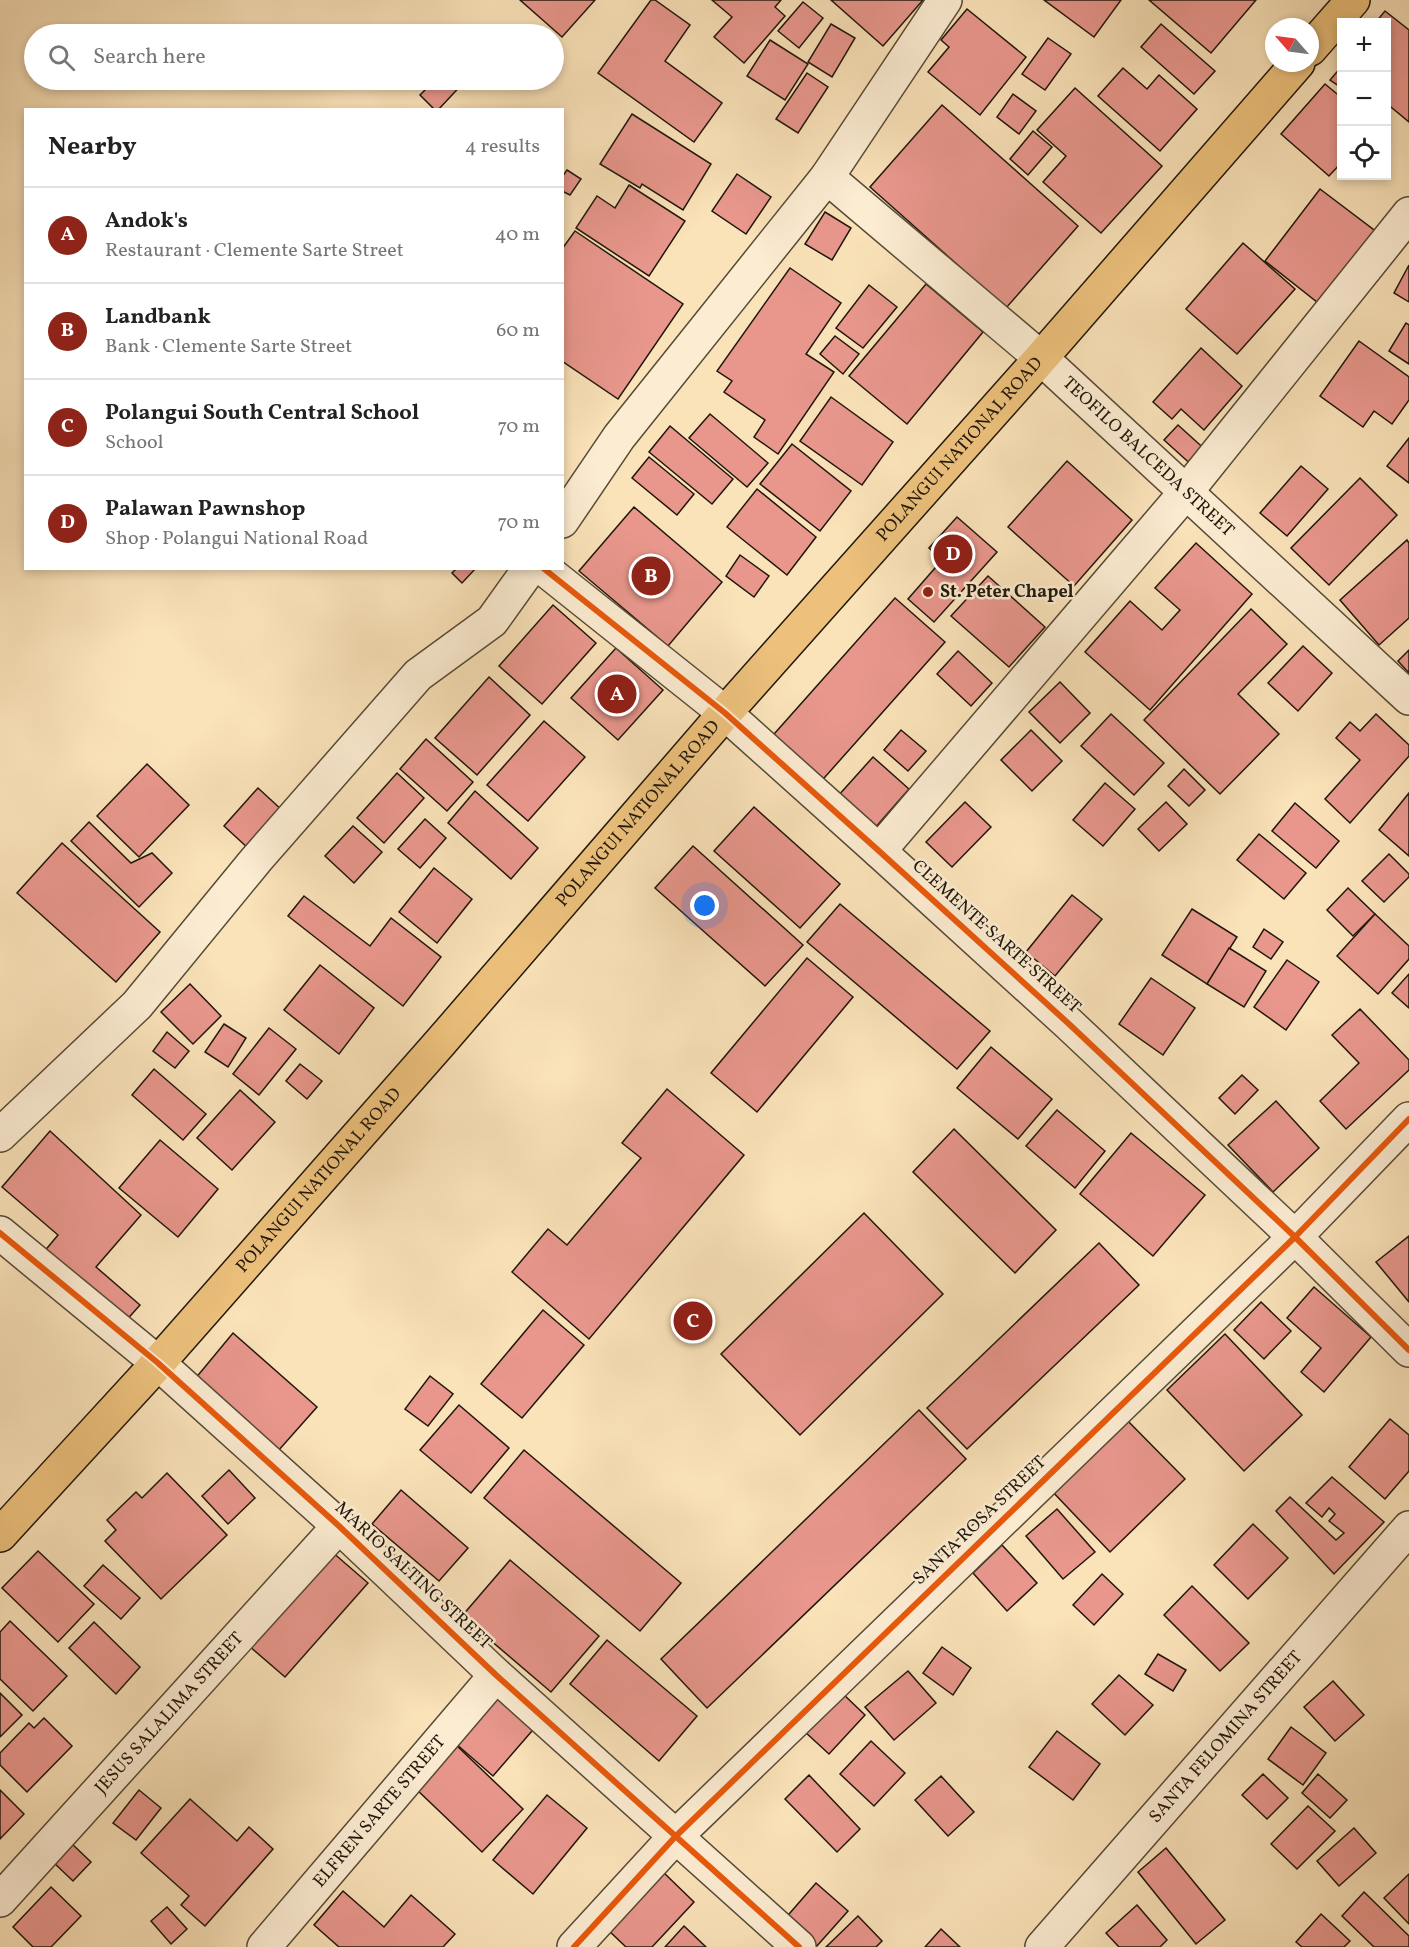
<!DOCTYPE html>
<html lang="en">
<head>
<meta charset="utf-8">
<style>
  :root { --surface:#fff; --page:#f2f2f2; --text:#222; --muted:#767676; --line:#e0e0e0; --accent:#8f2418 }
  body { margin:0; font-family:Vollkorn,serif; background:var(--page); color:var(--text) }
  .controls { position:absolute; right:18px; top:18px; display:grid; overflow:hidden; border-radius:0px; box-shadow:0 3px 9px #0003 }
  .controls button { width:54px; height:54px; display:grid; place-items:center; padding:0; border:0; border-bottom:2px solid var(--line); background:var(--surface); color:var(--text); font:30px sans-serif }
  .compass { position:absolute; left:1265px; top:18px; width:54px; height:54px; border-radius:50%; background:var(--surface); box-shadow:0 3px 9px #0003; rotate:298deg }
  .you { position:absolute; left:705px; top:906px; width:21px; height:21px; margin:-15px; border:4px solid #fff; border-radius:50%; background:#1a73e8; box-shadow:0 0 0 9px #1a73e833 }
  .badge { display:grid; place-items:center; width:39px; height:39px; border-radius:50%; background:var(--accent); color:#fff; font-size:20px; font-weight:700 }
  .pin { position:absolute; translate:-50% -50%; border:3px solid #fff; box-shadow:0 2px 6px #0006 }
  .list { margin:0; padding:0; list-style:none }
  h2 { display:flex; justify-content:space-between; align-items:center; height:78px; margin:0; padding:0 24px; font-size:26px }
  h2 small { font-size:20px; font-weight:400; color:var(--muted) }
  .list li { display:grid; grid-template-columns:39px 1fr auto; gap:18px; align-items:center; box-sizing:border-box; height:96px; padding:0 24px; border-top:2px solid var(--line) }
  .list b { display:block; font-size:22px; white-space:nowrap }
  .list p { margin:0; font-size:20px; white-space:nowrap; color:var(--muted) }
  .list em { font-size:20px; font-style:normal; color:var(--muted) }
  .icon { flex:none; width:33px; height:33px; fill:none; stroke:currentColor; stroke-width:2; stroke-linecap:round; stroke-linejoin:round }
  .map { position:relative; flex:none; width:1409px; height:1947px; overflow:hidden }
  .search { position:absolute; background:var(--surface); box-shadow:0 3px 9px #0003; left:24px; top:24px; width:540px; height:66px; display:flex; align-items:center; gap:15px; box-sizing:border-box; padding:0 21px; border-radius:33px; color:var(--muted); font-size:22px }
  .panel { position:absolute; background:var(--surface); box-shadow:0 3px 9px #0003; left:24px; top:108px; width:540px; height:462px; border-radius:0px }
  .map>svg:first-child { display:block }
  .building { fill:#e9978d; stroke:#20170b; stroke-width:1.5 }
  .lines { fill:none; stroke-linecap:round; stroke-linejoin:round }
  .minor-casing { stroke:#564a36; stroke-width:36 }
  .major-casing { stroke:#20170b; stroke-width:36 }
  .minor { stroke:#fcecd2; stroke-width:33 }
  .major { stroke:#edc17c; stroke-width:33 }
  .cycleway-casing { stroke:#fcecd2; stroke-width:10 }
  .cycleway { stroke:#e8590c; stroke-width:6 }
  .poi-dot { fill:#8f2418; stroke:#fcecd2; stroke-width:2 }
  .labels { text-anchor:middle; dominant-baseline:central; stroke-width:5; stroke-linejoin:round; paint-order:stroke }
  .street-label { font-size:18px; fill:#20170b; stroke:#fcecd2 }
  .poi-label { font-size:18px; font-weight:bold; fill:#20170b; stroke:#fcecd2; text-anchor:start }
</style>
</head>
<body>
<div class="map">
<svg width="1409" height="1947" viewBox="0 0 1409 1947">
  <rect width="100%" height="100%" fill="#fae2b9"/>
  <filter id="stains"><feTurbulence type="fractalNoise" baseFrequency=".00333" numOctaves="4"/><feColorMatrix values="0 0 0 0 .2 0 0 0 0 .09 0 0 0 0 .02 0 0 0 .5 -.17"/></filter>
  <radialGradient id="worn" r=".72"><stop offset=".6" stop-color="#630" stop-opacity="0"/><stop offset="1" stop-color="#630" stop-opacity=".3"/></radialGradient>
  <!-- building -->
  <g class="building">
    <path d="M520,0h75l-33,37z"/>
    <path d="M651,0h4l35,25 -25,36 57,42 -28,39 -96,-69z"/>
    <path d="M712,0h69l-6,7 10,9 -41,47 -30,-26 18,-20z"/>
    <path d="M831,0h92l-40,46z"/>
    <path d="M1044,0h77l-27,37z"/>
    <path d="M1149,0h107l-45,53z"/>
    <path d="M803,2l20,16 -24,30 -21,-17z"/>
    <path d="M967,9l59,48 -46,58 -52,-43 21,-25 -8,-7z"/>
    <path d="M1385,11l24,19v92l-23,-19v-81h-10z"/>
    <path d="M831,24l24,14 -23,39 -24,-15z"/>
    <path d="M1161,24l54,47 -21,23 -53,-47z"/>
    <path d="M1048,38l23,16 -26,36 -23,-16z"/>
    <path d="M770,40l38,24 -23,36 -38,-24z"/>
    <path d="M1342,66v22l-12,-8z"/>
    <path d="M1123,68l24,21 12,-14 38,34 -37,42 -62,-55z"/>
    <path d="M807,73l21,14 -30,46 -22,-14z"/>
    <path d="M435,80h31l-28,30h-3l-15,-15z"/>
    <path d="M1325,84l17,14v64l-13,14 -48,-42z"/>
    <path d="M1075,88l87,78 -61,67 -58,-51 23,-26 -29,-26z"/>
    <path d="M1013,94l23,17 -17,23 -22,-17z"/>
    <path d="M942,105l136,121 -72,82 -136,-121z"/>
    <path d="M632,114l79,50 -28,46 -41,-26 -2,4 -40,-24z"/>
    <path d="M1033,131l19,16 -24,28 -18,-16z"/>
    <path d="M567,170l14,9 -11,16 -8,-4v-14z"/>
    <path d="M737,174l34,23 -25,37 -34,-23z"/>
    <path d="M629,185l56,36 -36,55 -73,-48 21,-32 18,12z"/>
    <path d="M1320,189l58,44 -56,73 -57,-45z"/>
    <path d="M825,212l26,16 -19,32 -27,-16z"/>
    <path d="M575,231l108,73 -65,95 -56,-38v-112z"/>
    <path d="M1243,243l52,46 -58,65 -51,-45z"/>
    <path d="M1409,265v37l-15,-9z"/>
    <path d="M790,268l51,35 -35,51 28,18 -56,82 -24,-17 11,-17 -41,-28 8,-11 -15,-10z"/>
    <path d="M926,284l57,48 -76,92 -58,-48z"/>
    <path d="M869,285l28,22 -34,41 -27,-20z"/>
    <path d="M1406,323l3,2v39l-20,-13z"/>
    <path d="M835,336l24,18 -16,20 -23,-20z"/>
    <path d="M1359,341l50,36v23l-17,24 -18,-13 -11,16 -43,-31z"/>
    <path d="M1201,348l41,38 -38,44 -23,-21 -9,10 -19,-17z"/>
    <path d="M831,397l62,45 -31,43 -62,-44z"/>
    <path d="M710,414l58,49 -21,24 -58,-49z"/>
    <path d="M1178,425l31,28 -14,15 -31,-28z"/>
    <path d="M670,426l63,53 -21,25 -63,-52z"/>
    <path d="M1409,438v45l-22,-17z"/>
    <path d="M792,444l59,47 -31,40 -60,-47z"/>
    <path d="M649,457l45,37 -17,21 -45,-37z"/>
    <path d="M1067,461l65,59 -58,66 -66,-59z"/>
    <path d="M1301,466l27,23 -41,47 -27,-23z"/>
    <path d="M1360,478l37,37 -68,70 -38,-37z"/>
    <path d="M757,489l59,48 -29,38 -60,-48z"/>
    <path d="M634,507l88,75 -54,64 -89,-75z"/>
    <path d="M957,517l40,35 -63,70 -26,-23 34,-39 -13,-12z"/>
    <path d="M1407,540l2,3v75l-30,27 -39,-45z"/>
    <path d="M1196,543l56,51 -102,116 -65,-58 45,-51 32,29 18,-20 -25,-22z"/>
    <path d="M740,555l29,21 -15,21 -28,-21z"/>
    <path d="M457,568h19l-14,15 -10,-10z"/>
    <path d="M988,576l57,51 -36,40 -58,-51z"/>
    <path d="M895,598l50,44 -128,144 -50,-44z"/>
    <path d="M553,605l43,38 -54,61 -43,-38z"/>
    <path d="M1251,609l36,35 -49,50 41,40 -59,60 -76,-74z"/>
    <path d="M1303,646l29,27 -34,38 -30,-28z"/>
    <path d="M616,648l47,42 -45,50 -47,-42z"/>
    <path d="M1409,650v23l-11,-12z"/>
    <path d="M958,651l34,32 -21,23 -34,-32z"/>
    <path d="M489,677l41,38 -53,60 -42,-37z"/>
    <path d="M1060,682l30,31 -30,30 -31,-31z"/>
    <path d="M1111,714l53,49 -30,32 -53,-49z"/>
    <path d="M1376,714l33,31v11l-59,67 -25,-24 35,-39 -24,-22 14,-16 10,9z"/>
    <path d="M544,721l41,36 -57,64 -41,-36z"/>
    <path d="M901,730l25,21 -18,20 -24,-21z"/>
    <path d="M1031,730l31,31 -30,30 -31,-31z"/>
    <path d="M426,739l47,43 -26,29 -47,-42z"/>
    <path d="M873,757l36,32 -35,40 -36,-33z"/>
    <path d="M147,764l42,41 -50,52 -42,-41z"/>
    <path d="M1184,769l21,21 -16,16 -21,-20z"/>
    <path d="M397,773l27,25 -40,45 -27,-25z"/>
    <path d="M1105,783l30,26 -32,37 -30,-26z"/>
    <path d="M258,788l25,23 -34,38 -25,-23z"/>
    <path d="M475,791l63,57 -27,31 -63,-56z"/>
    <path d="M1409,793v63l-30,-26z"/>
    <path d="M965,802l26,25 -39,40 -26,-25z"/>
    <path d="M1166,802l21,22 -28,27 -21,-22z"/>
    <path d="M1295,803l44,38 -23,27 -44,-37z"/>
    <path d="M754,807l86,77 -40,44 -86,-77z"/>
    <path d="M425,819l21,19 -26,30 -22,-19z"/>
    <path d="M89,822l42,41 21,-10 20,20 -33,34 -68,-66z"/>
    <path d="M353,826l29,26 -28,31 -29,-27z"/>
    <path d="M1259,834l47,39 -22,26 -47,-39z"/>
    <path d="M62,843l98,89 -44,50 -99,-89z"/>
    <path d="M693,846l110,99 -38,41 -110,-98z"/>
    <path d="M1389,854l20,20v3l-25,25 -22,-21z"/>
    <path d="M434,868l38,31 -35,44 -38,-31z"/>
    <path d="M1348,888l27,26 -22,22 -26,-26z"/>
    <path d="M1072,895l30,24 -47,57 -29,-24z"/>
    <path d="M304,896l66,50 21,-28 50,39 -38,49 -115,-90z"/>
    <path d="M840,904l150,127 -33,38 -150,-127z"/>
    <path d="M1192,909l45,28 -30,47 -45,-29z"/>
    <path d="M1375,914l34,32v13l-31,35 -41,-38z"/>
    <path d="M1264,929l19,13 -12,17 -18,-12z"/>
    <path d="M1229,948l37,23 -22,36 -37,-23z"/>
    <path d="M807,958l46,39 -96,115 -46,-39z"/>
    <path d="M1287,960l32,22 -33,48 -32,-23z"/>
    <path d="M320,965l54,43 -35,46 -55,-44z"/>
    <path d="M1409,974v34l-17,-15z"/>
    <path d="M1151,978l44,30 -32,47 -44,-31z"/>
    <path d="M190,984l31,32 -28,28 -32,-32z"/>
    <path d="M1360,1009l49,51v10l-63,59 -26,-28 39,-38 -27,-28z"/>
    <path d="M224,1024l22,14 -18,29 -23,-15z"/>
    <path d="M269,1028l27,21 -37,46 -26,-21z"/>
    <path d="M167,1032l22,19 -14,17 -22,-17z"/>
    <path d="M991,1047l61,52 -34,40 -61,-51z"/>
    <path d="M300,1064l22,17 -15,18 -21,-18z"/>
    <path d="M154,1069l52,45 -23,26 -51,-45z"/>
    <path d="M1242,1075l16,15 -23,24 -16,-16z"/>
    <path d="M667,1089l77,66 -155,184 -77,-67 36,-43 19,16 74,-87 -19,-15z"/>
    <path d="M240,1090l35,32 -43,48 -35,-32z"/>
    <path d="M1276,1101l43,47 -46,44 -45,-47z"/>
    <path d="M1057,1110l48,41 -30,37 -49,-42z"/>
    <path d="M954,1129l102,101 -41,43 -102,-101z"/>
    <path d="M50,1131l91,84 -45,52 44,38 -16,18 -81,-70 15,-18 -56,-48z"/>
    <path d="M1131,1133l74,62 -52,61 -73,-62z"/>
    <path d="M160,1140l58,49 -40,48 -59,-49z"/>
    <path d="M864,1213l79,81 -143,141 -79,-81z"/>
    <path d="M1409,1236v66l-33,-40z"/>
    <path d="M1099,1243l40,42 -172,164 -40,-41z"/>
    <path d="M1314,1287l57,50 -47,55 -23,-20 20,-24 -34,-30z"/>
    <path d="M1261,1302l30,29 -27,28 -30,-29z"/>
    <path d="M543,1310l41,35 -62,73 -41,-34z"/>
    <path d="M233,1333l84,74 -39,44 -83,-72z"/>
    <path d="M1225,1334l77,81 -58,56 -77,-81z"/>
    <path d="M430,1376l23,18 -25,32 -23,-17z"/>
    <path d="M459,1405l50,43 -38,45 -51,-43z"/>
    <path d="M919,1410l47,49 -259,249 -46,-49z"/>
    <path d="M1124,1417l61,62 -75,73 -60,-63z"/>
    <path d="M1390,1419l19,16v36l-24,28 -36,-32z"/>
    <path d="M524,1450l157,133 -41,48 -156,-133z"/>
    <path d="M229,1470l26,28 -27,26 -26,-28z"/>
    <path d="M167,1473l60,62 -66,64 -56,-58 11,-11 -9,-10 29,-28 6,6z"/>
    <path d="M1332,1477l52,45 -50,52 -58,-63 14,-14 46,43 8,-7 -15,-12 6,-7 -6,-6 -7,9 -16,-14z"/>
    <path d="M401,1490l67,58 -29,33 -67,-57z"/>
    <path d="M1057,1509l38,43 -32,27 -37,-43z"/>
    <path d="M1253,1524l35,34 -40,41 -34,-34z"/>
    <path d="M1002,1545l35,38 -30,28 -34,-38z"/>
    <path d="M38,1551l56,53 -36,38 -56,-54z"/>
    <path d="M331,1551l37,32 -83,94 -37,-32z"/>
    <path d="M510,1560l89,76 -48,56 -89,-76z"/>
    <path d="M103,1565l37,33 -19,21 -37,-33z"/>
    <path d="M1102,1574l21,20 -29,31 -21,-20z"/>
    <path d="M1192,1586l57,57 -29,28 -56,-56z"/>
    <path d="M10,1621l57,55 -34,35 -33,-32v-47z"/>
    <path d="M94,1622l46,45 -24,27 -47,-46z"/>
    <path d="M607,1640l90,76 -38,45 -89,-77z"/>
    <path d="M942,1647l29,21 -18,27 -30,-22z"/>
    <path d="M1158,1654l28,16 -13,21 -28,-17z"/>
    <path d="M908,1671l28,32 -42,37 -29,-33z"/>
    <path d="M1119,1675l34,30 -28,30 -33,-31z"/>
    <path d="M1333,1681l31,34 -29,26 -31,-34z"/>
    <path d="M499,1691l39,33 -45,52 -38,-33z"/>
    <path d="M841,1692l24,23 -36,39 -25,-23z"/>
    <path d="M0,1693l22,22 -22,22z"/>
    <path d="M44,1718l28,28 -45,46 -27,-27v-12l29,-30 5,5z"/>
    <path d="M1291,1727l35,26 -23,32 -35,-26z"/>
    <path d="M1057,1731l43,33 -27,36 -44,-33z"/>
    <path d="M871,1741l34,32 -31,33 -34,-32z"/>
    <path d="M455,1744l68,65 -41,43 -68,-65z"/>
    <path d="M1263,1774l25,24 -21,21 -25,-24z"/>
    <path d="M1318,1774l29,26 -17,18 -28,-25z"/>
    <path d="M809,1775l51,54 -23,23 -52,-53z"/>
    <path d="M941,1776l33,36 -26,24 -33,-36z"/>
    <path d="M0,1790l24,24 -24,25z"/>
    <path d="M139,1790l22,18 -25,32 -23,-17z"/>
    <path d="M547,1795l40,33 -54,66 -40,-34z"/>
    <path d="M190,1799l47,42 12,-14 24,22 -68,77 -24,-21 8,-9 -48,-43z"/>
    <path d="M1308,1806l27,25 -38,38 -26,-25z"/>
    <path d="M1354,1828l22,25 -37,33 -22,-25z"/>
    <path d="M71,1843l20,19 -18,19 -20,-19z"/>
    <path d="M1166,1848l59,72 -29,24 -58,-72z"/>
    <path d="M662,1871l32,31 -42,45h-26l-19,-18z"/>
    <path d="M1409,1874v50l-25,-26z"/>
    <path d="M816,1883l32,28 -32,36h-4l-29,-26z"/>
    <path d="M51,1887l30,29 -30,31h-18l-20,-20z"/>
    <path d="M343,1891l41,36 27,-32 44,39 -12,13h-104l-25,-22z"/>
    <path d="M1364,1892l45,44v11h-35l-32,-31z"/>
    <path d="M1137,1905l30,35 -7,7h-41l-13,-14z"/>
    <path d="M167,1907l20,22 -16,15 -20,-23z"/>
    <path d="M1321,1914l29,27 -6,6h-42l-6,-5z"/>
    <path d="M858,1916l24,25 -6,6h-50z"/>
    <path d="M684,1926l22,21h-41z"/>
    <path d="M941,1929l19,18h-35z"/>
  </g>
  <g class="lines">
    <!-- minor casing -->
    <g class="minor-casing">
      <g id="minor">
        <path id="s1" d="M827,177l214,181 368,340"/>
        <path d="M562,521l57,-84 208,-260 118,-177"/>
        <path d="M543,568l182,145 154,138 190,173 226,213 114,113"/>
        <path d="M879,851l307,-359 223,-278"/>
        <path d="M0,1135l137,-130 119,-145 162,-185 74,-54 38,-53"/>
        <path d="M0,1233l158,130 181,163 157,149 303,272"/>
        <path id="s2" d="M0,1900l339,-374"/>
        <path id="s3" d="M264,1947l232,-272"/>
        <path d="M574,1947l101,-110 620,-600 114,-118"/>
        <path id="s4" d="M1042,1947l367,-419"/>
      </g>
    </g>
    <!-- major casing -->
    <g class="major-casing">
      <g id="major">
        <path d="M1310,49l43,-49"/>
        <path id="s5" d="M0,1535l158,-172 281,-319 286,-331 316,-355 257,-295"/>
      </g>
    </g>
    <!-- minor -->
    <use href="#minor" class="minor"/>
    <!-- major -->
    <use href="#major" class="major"/>
    <!-- cycleway casing -->
    <g class="cycleway-casing">
      <g id="cycleway">
        <path d="M543,568l182,145 154,138 190,173 226,213 114,113"/>
        <path d="M0,1233l158,130 181,163 157,149 303,272"/>
        <path d="M574,1947l101,-110 620,-600 114,-118"/>
      </g>
    </g>
    <!-- cycleway -->
    <use href="#cycleway" class="cycleway"/>
  </g>
  <!-- markers -->
  <circle class="poi-dot" cx="928" cy="592" r="6"/>
  <g class="labels">
    <!-- street labels -->
    <g class="street-label">
      <text stroke="none"><textPath href="#s5" startOffset="1449">POLANGUI NATIONAL ROAD</textPath></text>
      <text stroke="none"><textPath href="#s1" startOffset="426">TEOFILO BALCEDA STREET</textPath></text>
      <text stroke="none"><textPath href="#s5" startOffset="963">POLANGUI NATIONAL ROAD</textPath></text>
      <text transform="translate(996 937) rotate(42)">CLEMENTE SARTE STREET</text>
      <text stroke="none"><textPath href="#s5" startOffset="477">POLANGUI NATIONAL ROAD</textPath></text>
      <text transform="translate(980 1521) rotate(-44)">SANTA ROSA STREET</text>
      <text transform="translate(413 1576) rotate(43)">MARIO SALTING STREET</text>
      <text stroke="none"><textPath href="#s2" startOffset="252">JESUS SALALIMA STREET</textPath></text>
      <text stroke="none"><textPath href="#s4" startOffset="279">SANTA FELOMINA STREET</textPath></text>
      <text stroke="none"><textPath href="#s3" startOffset="178">ELFREN SARTE STREET</textPath></text>
    </g>
    <!-- poi labels -->
    <g class="poi-label">
      <text x="940" y="592">St. Peter Chapel</text>
    </g>
  </g>
  <rect width="100%" height="100%" filter="url(#stains)"/>
  <rect width="100%" height="100%" fill="url(#worn)"/>
</svg>
<div class="controls">
<button>+</button>
<button>−</button>
<button><svg class="icon" aria-label="locate" viewBox="0 0 24 24"><circle cx="12" cy="12" r="6"/><path d="M12 2v4M12 18v4M2 12h4M18 12h4"/></svg></button>
</div>
<svg class="compass" viewBox="-18 -18 36 36"><path d="M0-13l5 13h-10z" fill="#e53935"/><path d="M0 13l5-13h-10z" fill="#767676"/></svg>
<div class="you"></div>
<div class="pin badge" style="left:617px;top:694px">A</div>
<div class="pin badge" style="left:651px;top:576px">B</div>
<div class="pin badge" style="left:693px;top:1321px">C</div>
<div class="pin badge" style="left:953px;top:554px">D</div>
<div class="search"><svg class="icon" aria-label="search" viewBox="0 0 24 24"><circle cx="10" cy="10" r="6"/><path d="M15 15l6 6"/></svg>Search here</div>
<section class="panel">
<h2>Nearby<small>4 results</small></h2>
<ul class="list">
<li><span class="badge">A</span><div><b>Andok's</b><p>Restaurant · Clemente Sarte Street</p></div><em>40 m</em></li>
<li><span class="badge">B</span><div><b>Landbank</b><p>Bank · Clemente Sarte Street</p></div><em>60 m</em></li>
<li><span class="badge">C</span><div><b>Polangui South Central School</b><p>School</p></div><em>70 m</em></li>
<li><span class="badge">D</span><div><b>Palawan Pawnshop</b><p>Shop · Polangui National Road</p></div><em>70 m</em></li>
</ul>
</section>
</div>
</body>
</html>
